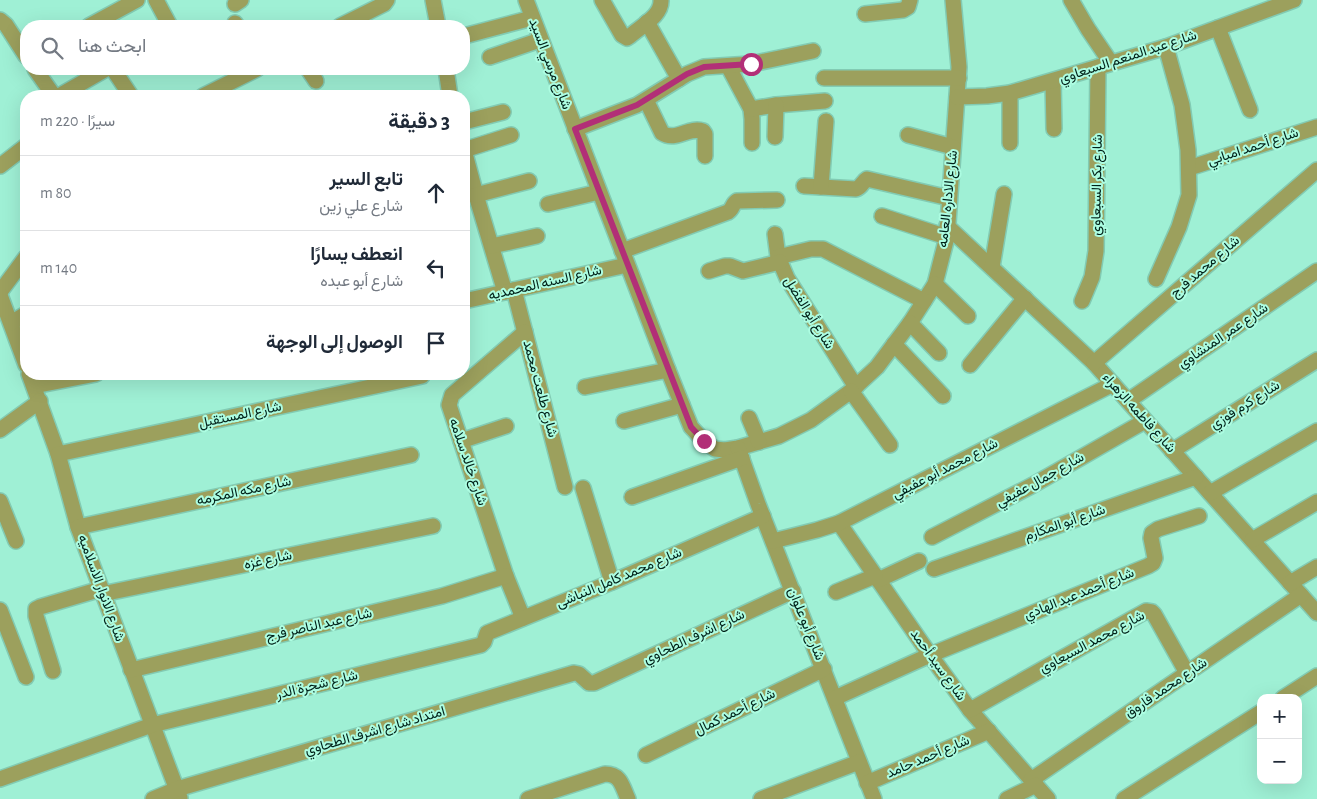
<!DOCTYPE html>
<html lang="ar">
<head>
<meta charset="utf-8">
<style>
  :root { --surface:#fff; --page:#f6f6f7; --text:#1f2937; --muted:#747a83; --line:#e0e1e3 }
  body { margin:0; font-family:"Alegreya Sans",Vazirmatn,sans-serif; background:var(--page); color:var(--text); direction:rtl }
  .controls { position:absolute; right:15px; bottom:15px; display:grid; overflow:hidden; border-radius:10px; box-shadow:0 5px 20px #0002 }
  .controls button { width:45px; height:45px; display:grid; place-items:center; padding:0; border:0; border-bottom:1px solid var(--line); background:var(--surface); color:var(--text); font:25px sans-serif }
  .stop { position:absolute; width:15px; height:15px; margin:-11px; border:4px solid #b22f77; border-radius:50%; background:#fff }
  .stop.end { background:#b22f77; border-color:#fff; box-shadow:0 1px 5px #0008 }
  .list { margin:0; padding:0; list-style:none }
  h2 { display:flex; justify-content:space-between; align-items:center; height:65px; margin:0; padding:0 20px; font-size:21px }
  h2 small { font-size:16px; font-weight:400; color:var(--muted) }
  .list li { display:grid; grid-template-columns:32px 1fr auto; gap:15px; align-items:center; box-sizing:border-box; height:75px; padding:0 20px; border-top:1px solid var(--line) }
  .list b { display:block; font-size:19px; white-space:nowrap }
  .list p { margin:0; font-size:16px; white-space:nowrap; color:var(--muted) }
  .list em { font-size:16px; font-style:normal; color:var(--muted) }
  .icon { flex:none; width:28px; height:28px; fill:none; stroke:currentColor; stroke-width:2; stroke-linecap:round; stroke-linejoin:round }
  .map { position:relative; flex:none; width:1317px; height:799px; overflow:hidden; direction:ltr }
  .search { position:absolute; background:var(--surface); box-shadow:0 5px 20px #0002; left:20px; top:20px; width:450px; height:55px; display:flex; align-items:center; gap:12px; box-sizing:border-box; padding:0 18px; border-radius:20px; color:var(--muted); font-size:19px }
  .panel { position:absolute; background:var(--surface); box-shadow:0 5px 20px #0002; left:20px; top:90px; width:450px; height:290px; border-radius:20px; direction:rtl }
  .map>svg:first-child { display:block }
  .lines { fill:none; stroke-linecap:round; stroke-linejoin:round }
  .minor-casing { stroke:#82cbb3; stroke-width:18 }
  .minor { stroke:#9ca05d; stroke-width:15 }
  .route { stroke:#b22f77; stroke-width:6 }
  .labels { text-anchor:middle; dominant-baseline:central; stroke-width:4; stroke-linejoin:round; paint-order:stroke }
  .street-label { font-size:14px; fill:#002118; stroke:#adfde2 }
</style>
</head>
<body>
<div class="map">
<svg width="1317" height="799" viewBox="0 0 1317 799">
  <rect width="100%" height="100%" fill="#9ff0d5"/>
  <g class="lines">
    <!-- minor casing -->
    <g class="minor-casing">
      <g id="minor">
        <path d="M156,0l14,26"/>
        <path d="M433,0l5,26"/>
        <path d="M526,0l142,370 23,57 13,14 11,8 10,1 13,-2 41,-12 32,-16 40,-29 26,-24 33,-44 25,-39 12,-47 12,-170 -6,-67"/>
        <path d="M602,0l20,35 5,3 3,-2c11,-10 32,-20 31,-36"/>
        <path d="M1071,0l17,29 23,34"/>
        <path d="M235,4l6,-4"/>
        <path d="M865,14l38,-4 5,-3 2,-7"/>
        <path d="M0,20l6,5 20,31"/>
        <path d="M647,22l32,57"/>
        <path d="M235,23l2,3"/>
        <path d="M89,26l48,-26"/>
        <path d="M340,26l44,-22 3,-4"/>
        <path d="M1218,28l32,82"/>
        <path d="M464,36l68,-18"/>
        <path d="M490,57l50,-17"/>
        <path d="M728,66l23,43 1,10v24"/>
        <path d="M35,69l19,27"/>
        <path d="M113,69l18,27"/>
        <path d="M308,69l8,12"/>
        <path d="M446,69l4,27"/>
        <path d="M824,78h135"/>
        <path d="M1053,81l1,48"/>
        <path d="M1010,93v50"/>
        <path d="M59,96l47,-27"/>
        <path d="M203,96l54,-27"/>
        <path d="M957,97l30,-1 23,-3 24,-7 132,-39 128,-47"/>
        <path d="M646,100l16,33c14,9 27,-7 41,-2l2,3v22"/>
        <path d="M751,109l25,-4 49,-4"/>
        <path d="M464,122l39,-10"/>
        <path d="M575,129l62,-24 50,-31 17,-7 47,-3 62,-13"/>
        <path d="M908,135l45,12"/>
        <path d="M775,137l1,-32"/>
        <path d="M464,150l12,45 29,97"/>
        <path d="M464,150l47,-15"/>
        <path d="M0,166l26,-20"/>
        <path d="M1189,168l128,-41"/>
        <path d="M804,186l52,3c6,-2 6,-7 11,-10l82,19"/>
        <path d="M821,187l5,-66"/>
        <path d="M476,195l53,-14"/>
        <path d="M548,204l51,-12"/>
        <path d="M882,216l65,21"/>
        <path d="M947,226l147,137 223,250"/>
        <path d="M775,234l3,23 9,21 69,109"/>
        <path d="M492,246l45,-10"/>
        <path d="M622,251l106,-39c5,-3 4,-8 9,-11l40,-1"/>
        <path d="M778,257l33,-8h12l101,52"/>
        <path d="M992,267l12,-73"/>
        <path d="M709,271l16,-5h5l13,5 37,-9"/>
        <path d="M1156,279l23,-52 10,-32 -1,-45 -6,-45 -16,-58"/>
        <path d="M935,284l33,32"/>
        <path d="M514,290l51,197"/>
        <path d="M0,292l26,-35"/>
        <path d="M0,295l26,70"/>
        <path d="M464,301l163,-36"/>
        <path d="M1082,301l10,-24 4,-26 2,-184"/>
        <path d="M11,323l15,-9"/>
        <path d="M910,323l29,30"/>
        <path d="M894,344l49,52"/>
        <path d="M1094,363l223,-193"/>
        <path d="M970,365l55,-67"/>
        <path d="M29,374l29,80 20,73 102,271"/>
        <path d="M34,386l62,-12"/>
        <path d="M585,387l83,-17"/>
        <path d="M851,391l39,54"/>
        <path d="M1128,401l189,-130"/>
        <path d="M749,418l10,24"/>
        <path d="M624,421l58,-16"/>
        <path d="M0,430l40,-29"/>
        <path d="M461,441l45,-15"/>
        <path d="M738,448l20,56 116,295"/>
        <path d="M1172,451l145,-91"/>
        <path d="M58,454l364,-78"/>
        <path d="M583,488l29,94"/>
        <path d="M1210,493l107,-62"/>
        <path d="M632,497l110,-39"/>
        <path d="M0,501l16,40"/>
        <path d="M839,523l91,132 40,55 78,89"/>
        <path d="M78,527l333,-72"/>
        <path d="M932,537l101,-52 112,-64"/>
        <path d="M1252,540l65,-38"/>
        <path d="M773,541l44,-11 22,-7 274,-139"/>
        <path d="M934,569l262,-92"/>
        <path d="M878,580l41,-19"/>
        <path d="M1290,583l27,-16"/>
        <path d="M836,592l39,-16"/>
        <path d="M102,594l331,-68"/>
        <path d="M0,610l26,67"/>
        <path d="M523,618l-17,-42 -57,-171 3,-10 73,-63"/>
        <path d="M131,670l311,-74 64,-20"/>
        <path d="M53,671l-17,-55v-7l4,-2 61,-18"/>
        <path d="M835,698l95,-43 218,-89 5,-3 2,-5 -4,-20 1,-5 6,-4 41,-13"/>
        <path d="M1283,698l34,-22"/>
        <path d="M970,710l176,-99 6,1 2,2 33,59"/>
        <path d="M646,755l178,-86"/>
        <path d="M0,779l152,-54 329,-80 3,-3 3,-9 125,-51 151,-66"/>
        <path d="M1031,780l270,-185"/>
        <path d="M867,783l122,-52"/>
        <path d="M153,799l24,-10 397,-116 5,1 10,9h5l199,-92"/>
        <path d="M528,799l77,-25c16,0 17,12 23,25"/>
        <path d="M761,799l98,-37"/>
        <path d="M1007,799l29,-14"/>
        <path d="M1124,799l137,-87"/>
      </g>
    </g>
    <!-- minor -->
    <use href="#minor" class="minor"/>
  </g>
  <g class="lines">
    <!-- route -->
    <path class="route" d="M704,441l-13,-14 -116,-298 62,-24 50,-31 17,-7 47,-3"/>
  </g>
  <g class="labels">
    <!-- street labels -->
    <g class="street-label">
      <text transform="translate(1128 57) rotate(-18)">شارع عبد المنعم السبعاوي</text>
      <text transform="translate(550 64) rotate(69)">شارع مرسي السيد</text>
      <text transform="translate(1253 147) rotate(-18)">شارع أحمد امبابي</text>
      <text transform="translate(1097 185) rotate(-89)">شارع بكر السبعاوي</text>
      <text transform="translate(948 199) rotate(-84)">شارع الاداره العامه</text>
      <text transform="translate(1205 267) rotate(-41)">شارع محمد فرج</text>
      <text transform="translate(545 283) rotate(-13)">شارع السنه المحمديه</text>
      <text transform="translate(809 313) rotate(58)">شارع أبو الفضل</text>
      <text transform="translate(1223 336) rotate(-34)">شارع عمر المنشاوي</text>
      <text transform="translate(540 389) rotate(75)">شارع طلعت محمد</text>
      <text transform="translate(1245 405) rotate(-32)">شارع كرم فوزي</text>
      <text transform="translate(1139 413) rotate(48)">شارع فاطمه الزهراء</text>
      <text transform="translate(240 415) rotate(-12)">شارع المستقبل</text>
      <text transform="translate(468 462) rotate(71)">شارع خالد سلامه</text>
      <text transform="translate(945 469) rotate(-27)">شارع محمد أبو عفيفي</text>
      <text transform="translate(1040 480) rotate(-29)">شارع جمال عفيفي</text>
      <text transform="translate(244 491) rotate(-12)">شارع مكه المكرمه</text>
      <text transform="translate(1065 523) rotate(-19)">شارع أبو المكارم</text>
      <text transform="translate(268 560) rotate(-12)">شارع غزه</text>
      <text transform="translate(619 578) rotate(-23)">شارع محمد كامل النباشى</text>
      <text transform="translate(101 588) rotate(70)">شارع الانوار الاسلاميه</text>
      <text transform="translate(1079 594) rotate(-22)">شارع أحمد عبد الهادي</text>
      <text transform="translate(806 624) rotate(68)">شارع أبو علوان</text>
      <text transform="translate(319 625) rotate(-13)">شارع عبد الناصر فرج</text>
      <text transform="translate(694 637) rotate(-25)">شارع اشرف الطحاوي</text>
      <text transform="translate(1092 642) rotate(-28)">شارع محمد السبعاوي</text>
      <text transform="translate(938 665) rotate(54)">شارع سيد أحمد</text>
      <text transform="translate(317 685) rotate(-14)">شارع شجرة الدر</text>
      <text transform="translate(1166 688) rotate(-34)">شارع محمد فاروق</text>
      <text transform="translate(735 712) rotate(-26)">شارع أحمد كمال</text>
      <text transform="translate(375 731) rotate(-16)">امتداد شارع اشرف الطحاوي</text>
      <text transform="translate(928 757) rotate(-23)">شارع أحمد حامد</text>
    </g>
  </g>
</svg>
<div class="controls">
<button>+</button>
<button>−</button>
</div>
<div class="stop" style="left:751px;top:64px"></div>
<div class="stop end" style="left:704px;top:441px"></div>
<div class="search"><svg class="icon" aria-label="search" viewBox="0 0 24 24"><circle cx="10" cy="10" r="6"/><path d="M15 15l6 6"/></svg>ابحث هنا</div>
<section class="panel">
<h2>3 دقيقة<small>سيرًا · 220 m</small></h2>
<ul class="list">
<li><svg class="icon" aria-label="ahead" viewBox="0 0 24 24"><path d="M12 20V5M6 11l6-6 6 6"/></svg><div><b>تابع السير</b><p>شارع علي زين</p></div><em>80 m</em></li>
<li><svg class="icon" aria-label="left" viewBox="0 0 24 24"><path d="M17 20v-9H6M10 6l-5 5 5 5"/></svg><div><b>انعطف يسارًا</b><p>شارع أبو عبده</p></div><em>140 m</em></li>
<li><svg class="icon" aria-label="arrive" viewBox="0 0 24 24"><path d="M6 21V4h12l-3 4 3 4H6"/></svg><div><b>الوصول إلى الوجهة</b></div></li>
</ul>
</section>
</div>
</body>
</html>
